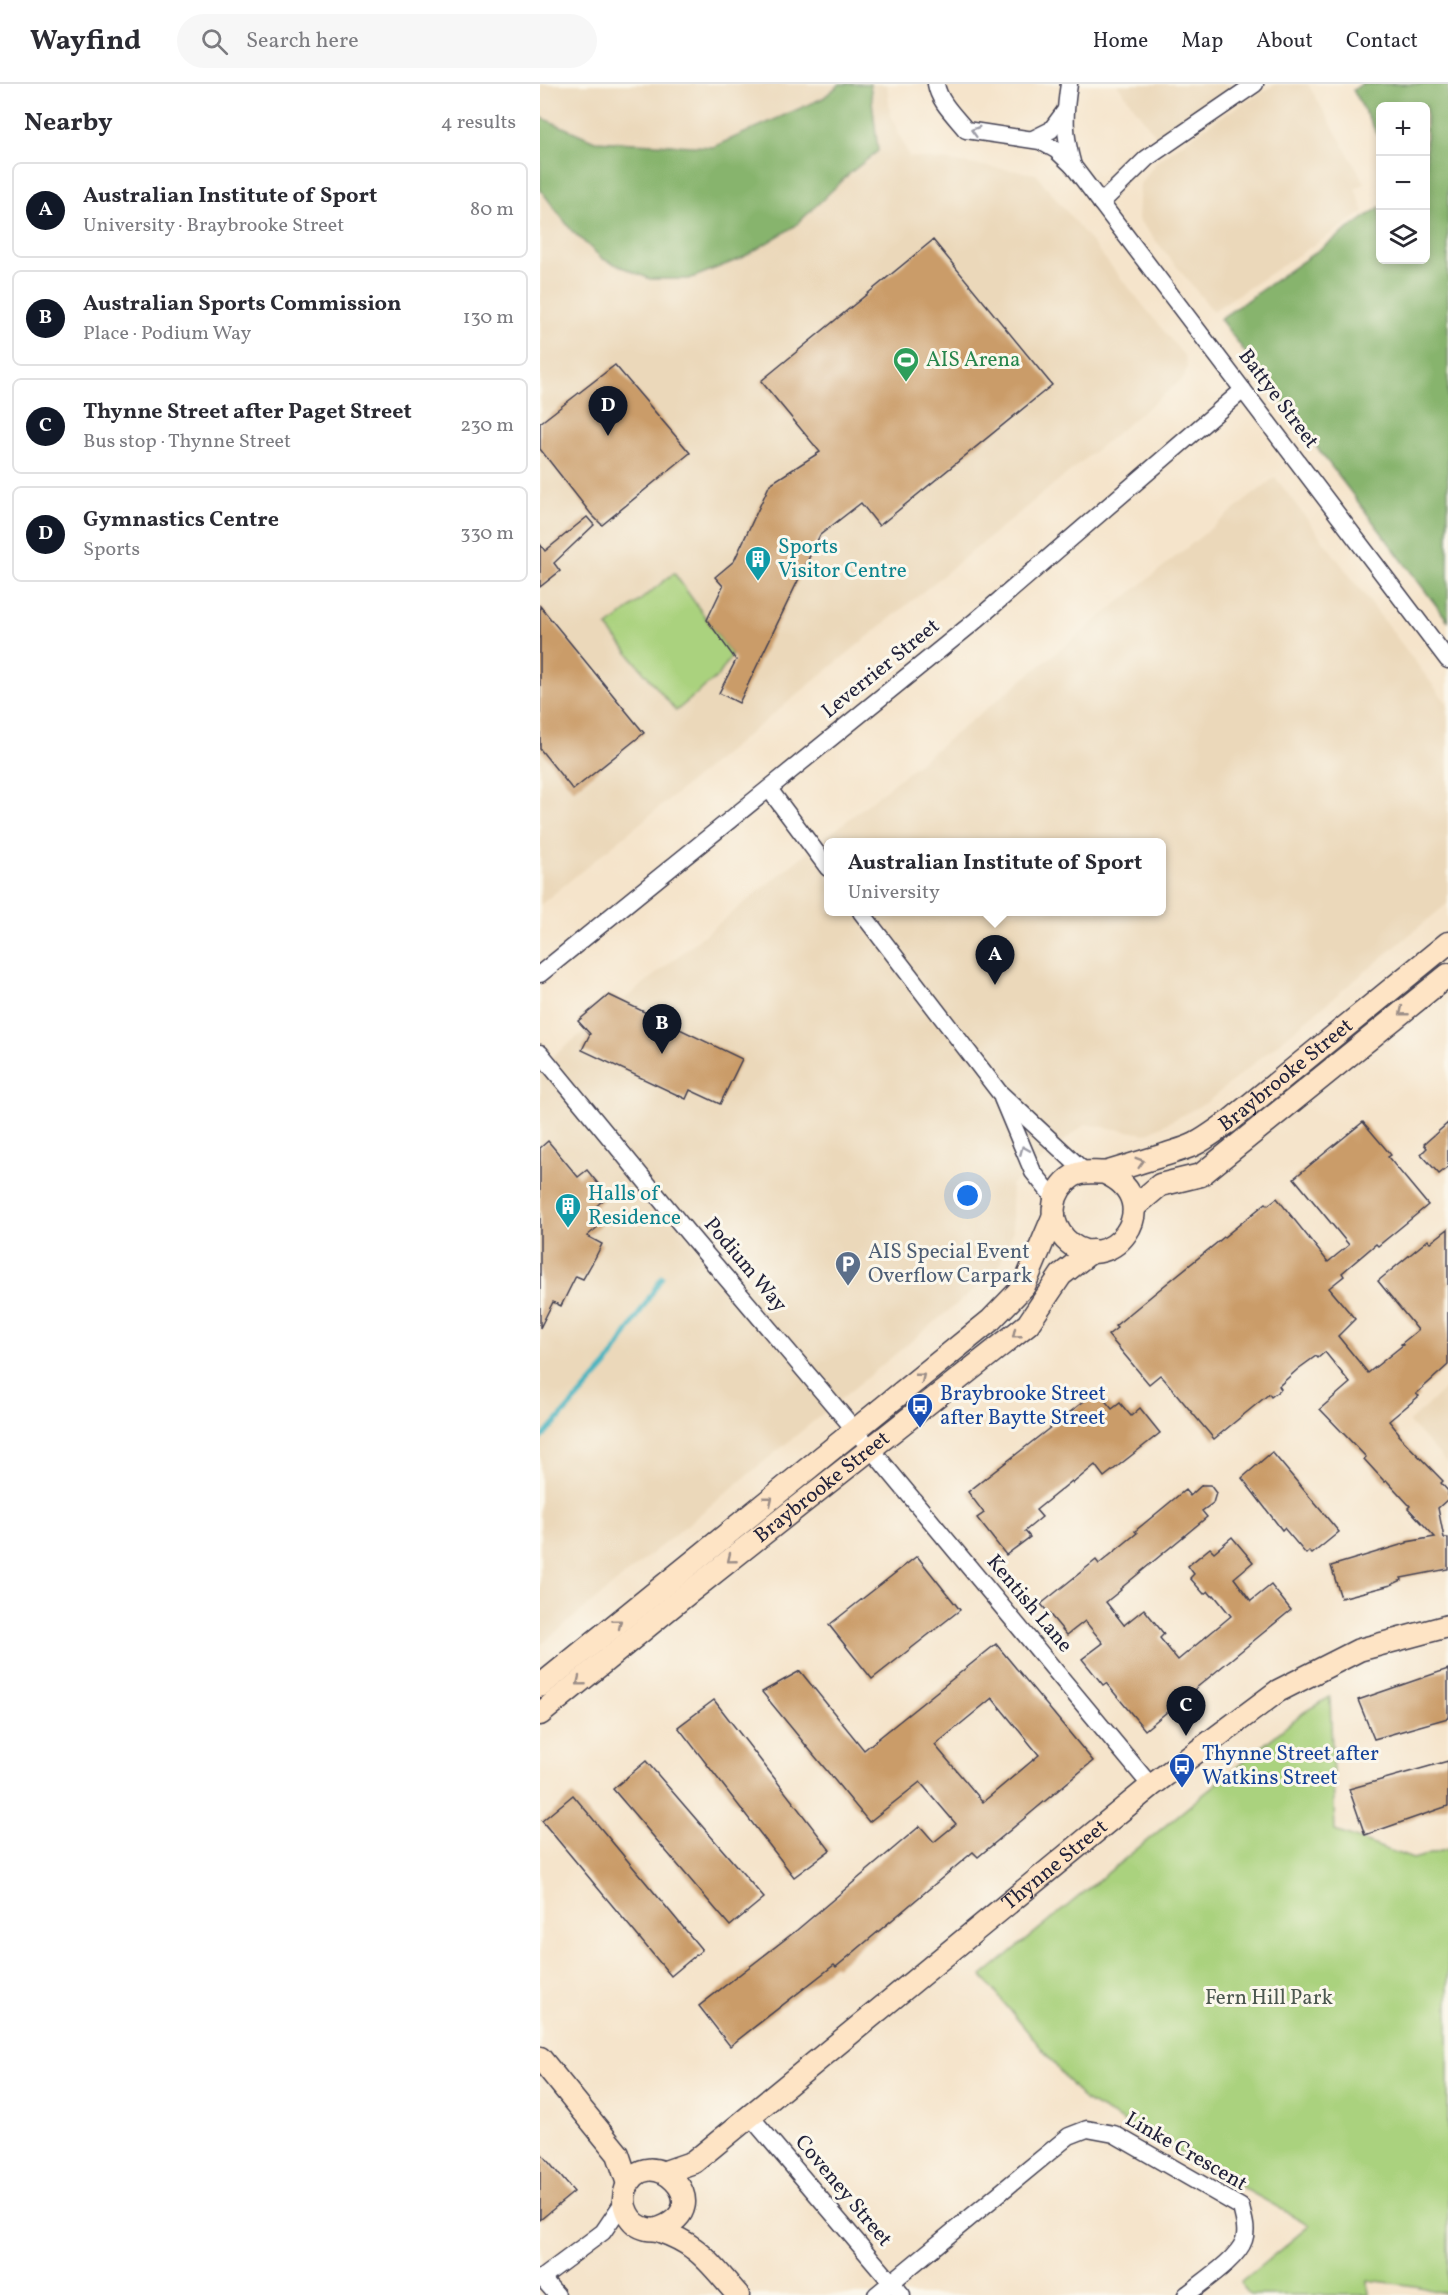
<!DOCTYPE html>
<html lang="en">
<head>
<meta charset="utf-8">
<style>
  :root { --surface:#fff; --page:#f7f7f7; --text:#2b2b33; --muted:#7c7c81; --line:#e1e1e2; --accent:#111827 }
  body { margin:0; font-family:Vollkorn,serif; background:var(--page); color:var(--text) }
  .controls { position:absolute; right:18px; top:18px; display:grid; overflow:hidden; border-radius:9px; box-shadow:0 3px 9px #0003 }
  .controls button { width:54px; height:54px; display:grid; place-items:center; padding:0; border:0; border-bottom:2px solid var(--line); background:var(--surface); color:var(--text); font:30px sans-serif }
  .you { position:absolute; left:428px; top:1112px; width:21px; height:21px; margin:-15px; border:4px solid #fff; border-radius:50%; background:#1a73e8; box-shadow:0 0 0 9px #1a73e833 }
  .badge { display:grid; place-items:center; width:39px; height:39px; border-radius:50%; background:var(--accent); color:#fff; font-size:20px; font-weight:700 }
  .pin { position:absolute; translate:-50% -50px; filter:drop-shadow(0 2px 3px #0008) }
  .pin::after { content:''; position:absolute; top:32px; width:21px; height:18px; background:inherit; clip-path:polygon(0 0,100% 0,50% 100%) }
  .popup { position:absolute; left:284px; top:754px; width:342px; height:78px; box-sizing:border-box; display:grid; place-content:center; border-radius:9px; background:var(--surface); filter:drop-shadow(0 2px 4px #0005); font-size:20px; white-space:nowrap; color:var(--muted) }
  .popup b { font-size:22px; color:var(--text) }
  .popup::after { content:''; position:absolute; left:50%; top:100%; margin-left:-12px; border:12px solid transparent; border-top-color:var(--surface) }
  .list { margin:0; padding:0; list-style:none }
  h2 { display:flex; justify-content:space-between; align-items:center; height:78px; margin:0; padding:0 24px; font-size:26px }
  h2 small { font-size:20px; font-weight:400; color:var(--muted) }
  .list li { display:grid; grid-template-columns:39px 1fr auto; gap:18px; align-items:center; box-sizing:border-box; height:96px; margin:0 12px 12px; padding:0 12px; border:2px solid var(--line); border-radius:9px }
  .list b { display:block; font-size:22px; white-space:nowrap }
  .list p { margin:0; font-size:20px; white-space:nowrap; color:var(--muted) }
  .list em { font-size:20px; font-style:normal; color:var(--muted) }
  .icon { flex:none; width:33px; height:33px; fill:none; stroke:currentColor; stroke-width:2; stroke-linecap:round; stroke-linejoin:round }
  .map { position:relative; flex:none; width:908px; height:2211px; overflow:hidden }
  header { display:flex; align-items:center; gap:36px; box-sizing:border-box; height:84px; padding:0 30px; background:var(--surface); border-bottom:2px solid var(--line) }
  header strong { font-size:28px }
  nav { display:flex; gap:33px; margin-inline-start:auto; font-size:21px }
  .search { width:420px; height:54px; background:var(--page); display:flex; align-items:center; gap:15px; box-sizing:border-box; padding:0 21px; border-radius:33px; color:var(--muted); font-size:22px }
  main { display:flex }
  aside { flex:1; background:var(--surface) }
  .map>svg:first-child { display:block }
  .built { fill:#ebd8ba; fill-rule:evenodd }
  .green { fill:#aad27e; stroke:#667a5c; stroke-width:1.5 }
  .forest { fill:#87b46d; stroke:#546b54; stroke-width:1.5 }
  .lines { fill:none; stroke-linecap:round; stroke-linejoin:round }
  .stream { stroke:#46b4c0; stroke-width:5 }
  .building { fill:#ca9c69; fill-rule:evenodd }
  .street-casing { stroke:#423f51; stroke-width:19 }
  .secondary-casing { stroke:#423f51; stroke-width:25 }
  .street { stroke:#fff; stroke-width:16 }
  .secondary { stroke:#fee4c5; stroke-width:22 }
  .oneway { stroke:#9c9ca7 }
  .oneway2 { stroke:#9b8d87 }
  .labels { text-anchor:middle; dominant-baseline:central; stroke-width:6; stroke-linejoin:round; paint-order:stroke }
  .leisure-label { font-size:21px; fill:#27864d; stroke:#fbf7ec; text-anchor:start }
  .street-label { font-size:21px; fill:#22223b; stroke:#fbf7ec }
  .culture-label { font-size:21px; fill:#0d838f; stroke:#fbf7ec; text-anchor:start }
  .service-label { font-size:21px; fill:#4e5e75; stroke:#fbf7ec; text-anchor:start }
  .transit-label { font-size:21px; fill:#164399; stroke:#fbf7ec; text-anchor:start }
  .park-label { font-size:21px; fill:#4b574f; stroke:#fbf7ec }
</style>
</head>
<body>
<header>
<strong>Wayfind</strong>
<div class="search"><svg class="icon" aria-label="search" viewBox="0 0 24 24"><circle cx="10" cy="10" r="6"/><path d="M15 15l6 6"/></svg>Search here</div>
<nav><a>Home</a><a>Map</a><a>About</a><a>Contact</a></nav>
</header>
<main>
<aside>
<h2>Nearby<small>4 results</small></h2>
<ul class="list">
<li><span class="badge">A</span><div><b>Australian Institute of Sport</b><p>University · Braybrooke Street</p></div><em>80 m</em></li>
<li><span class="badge">B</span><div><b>Australian Sports Commission</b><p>Place · Podium Way</p></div><em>130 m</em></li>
<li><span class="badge">C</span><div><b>Thynne Street after Paget Street</b><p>Bus stop · Thynne Street</p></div><em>230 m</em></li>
<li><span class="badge">D</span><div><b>Gymnastics Centre</b><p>Sports</p></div><em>330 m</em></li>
</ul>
</aside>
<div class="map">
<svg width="908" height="2211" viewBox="0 0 908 2211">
  <rect width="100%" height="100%" fill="#fbf7ec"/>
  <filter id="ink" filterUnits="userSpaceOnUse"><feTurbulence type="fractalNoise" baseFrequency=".0167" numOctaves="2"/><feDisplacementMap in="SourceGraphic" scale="12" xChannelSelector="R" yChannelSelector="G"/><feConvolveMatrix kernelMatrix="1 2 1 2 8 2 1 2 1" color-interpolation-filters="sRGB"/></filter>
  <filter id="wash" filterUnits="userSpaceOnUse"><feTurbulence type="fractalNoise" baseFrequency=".008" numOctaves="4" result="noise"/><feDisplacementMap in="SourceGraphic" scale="24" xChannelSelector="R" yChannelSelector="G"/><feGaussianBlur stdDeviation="1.35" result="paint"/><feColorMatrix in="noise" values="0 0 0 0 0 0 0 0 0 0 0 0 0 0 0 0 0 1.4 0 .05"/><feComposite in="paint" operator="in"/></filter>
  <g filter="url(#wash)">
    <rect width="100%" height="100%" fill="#f5e4cb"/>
    <!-- built -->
    <g class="built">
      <path d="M0,0h347l3,29 19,44 33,3 94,14 149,183 2,10 -3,11 -644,527z"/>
      <path d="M577,0h119l-80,52z"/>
      <path d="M736,0h32l57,99 -10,6 9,23 -151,99 -75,-92 2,-35 17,-23 60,-42z"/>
      <path d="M735,393l173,228v198l-242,200 -60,31 -61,-10 -74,61 2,47 -16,39 -457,374v-578zM288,758h334v70h-334z"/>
      <path d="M908,1302v78l-39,-42z"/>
    </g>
    <!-- green -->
    <g class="green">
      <path d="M134,489l58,82 -13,20 -43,36 -69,-84z"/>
      <path d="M790,1613l5,134 78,28 35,-10v445l-33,-8 -47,-6 1,15h-119l-10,-12 70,-58 -227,-126 -101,-123 322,-264z"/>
    </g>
    <!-- forest -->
    <g class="forest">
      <path d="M300,0h30l8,67 -28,22 -55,53 -53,32 -53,21h-39l-47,-20 -31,-28 -32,-42v-72l55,24 118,6 110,-49z"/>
      <path d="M822,0h86v537l-228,-302 160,-112v53h46v-154h-46v33l-27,-49z"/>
    </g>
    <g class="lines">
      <!-- stream -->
      <path class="stream" d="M0,1356l67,-75 55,-88"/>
    </g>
    <g id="blocks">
      <!-- building -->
      <g class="building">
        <path d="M393,156l119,145 -173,141 -18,-23 -41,32 -81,168 -20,-10 17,-33 -29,-40 16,-34 -8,-9 19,-16 36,-77 50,-32 -59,-71z"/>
        <path d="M75,281l75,88 -88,72 -11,-11 -51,-65v-26z"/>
        <path d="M47,433l7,8 -40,38 6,8 -20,16v-43l5,7z"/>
        <path d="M0,522l104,127 -71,57 -33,-41z"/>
        <path d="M69,911l133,64 -22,45 -30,-14 -4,9 -104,-49 8,-16 -12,-13z"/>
        <path d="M823,1038l28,33 -3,2 40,48 -50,41 -2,-2 -34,29 2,3 -15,12 26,31 -17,17 30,37 35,-28 -2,-1 17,-14 -40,-49 50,-41 2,3 18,-14v136l-32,29 3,2 -30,25 10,12 -1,2 45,46 -2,2 7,8v8l-10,9 6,30h4v31l-47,9 1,2 -11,5 -50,13 -10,-32 76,-23v-1l28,-5 -27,-29 2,-2 -23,-25 -2,1 -21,-23 2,-2 -46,-48 30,-26 -25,-31 -7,6 -2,-2 -18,13 -19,17 2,3 -10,8 -2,-3 -55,45 -50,-60 -4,-4 -11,9 -41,-49 9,-7 -2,-2 40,-33 111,-90 2,2 9,-7 51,64 21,-17 -55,-67z"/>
        <path d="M908,1039v44l-9,7 -18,-20 6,-6 -3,-4z"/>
        <path d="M8,1057l30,36 9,-7 21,26 -14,12 11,13 -18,15 15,8 -7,14 -12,21 -7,-3 -15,30 -8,-4 -13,26v-180z"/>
        <path d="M557,1307l15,18 8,-6 11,13 9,-8 20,25 -56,44 -9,-12 -22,18 -1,-2 -36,29 6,7 -17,14 5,6 -24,18 -29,-37 7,-5 -16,-21z"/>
        <path d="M732,1368l67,80 -27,22 -3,-3 -3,3 -22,-26 -2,2 -40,-52z"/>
        <path d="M662,1401h8l6,8 -3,10 -11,8 5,6 -87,72 1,1 -15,12 18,23 20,-16 20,25 -4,4 18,22 53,-44 -17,-21 -2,1 -4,-5 -4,3 -14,-16 4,-4 -6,-8 22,-18 4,4 18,-15 21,25 -19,16 17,23 20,-16 20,25 -146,120 -39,-47 -3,2 -21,-26 21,-16 -18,-22 -18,14 -26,-31 55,-44 3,4 38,-31 -2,-2 50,-41 5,6z"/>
        <path d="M377,1472l43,54 -88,69 -43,-54z"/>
        <path d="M456,1560l97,117 -115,96 -5,-5 -137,115 -2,-2 -104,81 -31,-40 98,-76 123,-104 14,16 22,-18 -36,-42 -51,40 -107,-130 38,-21 64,79zM452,1614l47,57 -56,47 -48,-57z"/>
        <path d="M908,1585v49l-74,21 -16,-39z"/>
        <path d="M174,1616l116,150 -36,27 -116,-150z"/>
        <path d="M106,1677l118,137 -34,28 -117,-137z"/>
        <path d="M908,1677v45l-83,29 -16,-46z"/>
        <path d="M33,1711l129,155 -31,26 -129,-155z"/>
        <path d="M0,2068l34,40 -34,28z"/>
      </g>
    </g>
  </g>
  <g filter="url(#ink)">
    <use href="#blocks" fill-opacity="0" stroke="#423f51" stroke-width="1.5"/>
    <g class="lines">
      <!-- street casing -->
      <g class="street-casing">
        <g id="street">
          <path d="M396,0c3,18 19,32 30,46l74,11 16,9 17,16 375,494"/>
          <path d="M529,0c-5,32 -5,50 4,82"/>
          <path d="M493,55l18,-9 14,-19"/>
          <path d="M561,119l46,-45 108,-74"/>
          <path d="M229,705l59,79"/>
          <path d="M321,828l138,180 86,80"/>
          <path d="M0,890l434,-352 269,-232"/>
          <path d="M0,969l148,180 183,216 280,337"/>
          <path d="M462,1014l31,74 22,27"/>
          <path d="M211,2033l151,178"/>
          <path d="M2,2194l15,17"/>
          <path d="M0,2195l63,-47 21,-31"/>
          <path d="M336,2211l193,-159 18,-7 27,5 127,73c2,10 7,22 3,33 -6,19 -42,42 -58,55"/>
        </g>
      </g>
      <!-- secondary casing -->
      <g class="secondary-casing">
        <g id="secondary">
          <path id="s1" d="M565,1089c66,29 3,110 -40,66 -8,-9 -13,-21 -11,-33 1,-12 9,-24 19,-30 12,-7 23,-2 35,-4 18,-5 35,-11 53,-16 11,-4 24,-7 34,-12 12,-6 23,-15 35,-23l218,-178"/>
          <path d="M594,1123l26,-22 41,-10 247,-200"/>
          <path d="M0,1602l451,-366 33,-34 30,-71"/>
          <path id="s2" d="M0,1630l141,-115 347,-275 33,-49 31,-24"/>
          <path d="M0,1974l78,96 10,30"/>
          <path id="s3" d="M125,2088l29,-10 457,-376 127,-95 81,-41 89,-24"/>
          <path d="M118,2145c66,-23 -12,-93 -32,-40 -6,16 3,36 21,40 5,1 9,0 13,2 11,4 24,10 33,17 17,12 31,32 45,47"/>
        </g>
      </g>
      <!-- street -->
      <use href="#street" class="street"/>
      <!-- secondary -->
      <use href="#secondary" class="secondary"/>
    </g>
    <!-- one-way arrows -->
    <defs><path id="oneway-chevron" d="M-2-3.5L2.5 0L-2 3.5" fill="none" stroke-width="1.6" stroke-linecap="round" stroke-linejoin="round" transform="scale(1.5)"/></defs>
    <g class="oneway">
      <use href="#oneway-chevron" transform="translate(435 47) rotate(-164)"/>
      <use href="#oneway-chevron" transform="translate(484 1066) rotate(-113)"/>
    </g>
    <g class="oneway2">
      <use href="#oneway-chevron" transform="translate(863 928) rotate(141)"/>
      <use href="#oneway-chevron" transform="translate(600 1078) rotate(-17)"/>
      <use href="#oneway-chevron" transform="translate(476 1250) rotate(141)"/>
      <use href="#oneway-chevron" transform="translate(381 1293) rotate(-39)"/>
      <use href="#oneway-chevron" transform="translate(229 1416) rotate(-39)"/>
      <use href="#oneway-chevron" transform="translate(191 1475) rotate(141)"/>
      <use href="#oneway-chevron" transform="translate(78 1539) rotate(-39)"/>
      <use href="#oneway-chevron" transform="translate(40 1598) rotate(141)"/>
    </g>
  </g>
  <!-- icons -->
  <defs>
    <g id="stadium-pin" transform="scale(1.35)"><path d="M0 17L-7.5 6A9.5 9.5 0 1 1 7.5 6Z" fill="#2e9e5b" stroke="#fbf7ec"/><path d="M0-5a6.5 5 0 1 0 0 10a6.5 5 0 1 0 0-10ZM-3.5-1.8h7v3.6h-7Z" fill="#fff"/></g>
    <g id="building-pin" transform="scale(1.35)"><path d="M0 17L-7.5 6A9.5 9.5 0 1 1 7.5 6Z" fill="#0f9aa8" stroke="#fbf7ec"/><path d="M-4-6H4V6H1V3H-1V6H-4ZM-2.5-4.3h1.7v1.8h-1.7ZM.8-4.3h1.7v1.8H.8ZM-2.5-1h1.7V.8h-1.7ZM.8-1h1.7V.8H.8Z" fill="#fff"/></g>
    <g id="parking-pin" transform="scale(1.35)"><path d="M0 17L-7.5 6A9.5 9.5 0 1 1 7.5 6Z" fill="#5c6f8a" stroke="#fbf7ec"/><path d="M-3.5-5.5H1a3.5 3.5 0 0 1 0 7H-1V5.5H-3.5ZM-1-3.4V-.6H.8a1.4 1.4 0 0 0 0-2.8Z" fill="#fff"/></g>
    <g id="bus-pin" transform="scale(1.35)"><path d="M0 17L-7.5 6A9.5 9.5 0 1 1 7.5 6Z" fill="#1a4fb4" stroke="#fbf7ec"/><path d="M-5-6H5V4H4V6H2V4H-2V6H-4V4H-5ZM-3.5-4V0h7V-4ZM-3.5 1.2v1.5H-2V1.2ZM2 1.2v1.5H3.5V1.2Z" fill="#fff"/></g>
  </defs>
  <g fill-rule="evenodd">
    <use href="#stadium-pin" x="366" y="276"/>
    <use href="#building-pin" x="218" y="475"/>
    <use href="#building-pin" x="28" y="1122"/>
    <use href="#parking-pin" x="308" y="1180"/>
    <use href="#bus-pin" x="380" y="1322"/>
    <use href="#bus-pin" x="642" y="1682"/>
  </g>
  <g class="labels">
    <!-- leisure labels -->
    <g class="leisure-label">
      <text x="386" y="276">AIS Arena</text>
    </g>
    <!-- street labels -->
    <g class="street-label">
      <text transform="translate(738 315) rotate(53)">Battye Street</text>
      <text transform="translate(341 585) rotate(-39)">Leverrier Street</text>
      <text stroke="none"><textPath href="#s1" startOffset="459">Braybrooke Street</textPath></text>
      <text transform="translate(205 1181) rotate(50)">Podium Way</text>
      <text stroke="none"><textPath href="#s2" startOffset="362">Braybrooke Street</textPath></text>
      <text transform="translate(489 1520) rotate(50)">Kentish Lane</text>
      <text stroke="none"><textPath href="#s3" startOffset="498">Thynne Street</textPath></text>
      <text transform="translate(646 2068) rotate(30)">Linke Crescent</text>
      <text transform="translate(303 2107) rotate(50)">Coveney Street</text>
    </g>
    <!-- culture labels -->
    <g class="culture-label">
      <text x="238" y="463">Sports<tspan x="238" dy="24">Visitor Centre</tspan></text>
      <text x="48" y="1110">Halls of<tspan x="48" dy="24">Residence</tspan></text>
    </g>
    <!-- service labels -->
    <g class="service-label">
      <text x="328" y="1168">AIS Special Event<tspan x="328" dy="24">Overflow Carpark</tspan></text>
    </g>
    <!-- transit labels -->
    <g class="transit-label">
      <text x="400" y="1310">Braybrooke Street<tspan x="400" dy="24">after Baytte Street</tspan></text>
      <text x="662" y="1670">Thynne Street after<tspan x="662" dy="24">Watkins Street</tspan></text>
    </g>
    <!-- park labels -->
    <g class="park-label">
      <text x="729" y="1914">Fern Hill Park</text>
    </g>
  </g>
</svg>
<div class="controls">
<button>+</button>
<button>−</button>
<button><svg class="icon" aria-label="layers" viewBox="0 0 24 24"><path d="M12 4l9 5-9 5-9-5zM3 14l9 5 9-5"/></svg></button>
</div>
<div class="you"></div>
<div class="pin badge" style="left:455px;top:901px">A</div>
<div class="popup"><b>Australian Institute of Sport</b>University</div>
<div class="pin badge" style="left:122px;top:970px">B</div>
<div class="pin badge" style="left:646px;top:1652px">C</div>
<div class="pin badge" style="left:68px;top:352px">D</div>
</div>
</main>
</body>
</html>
